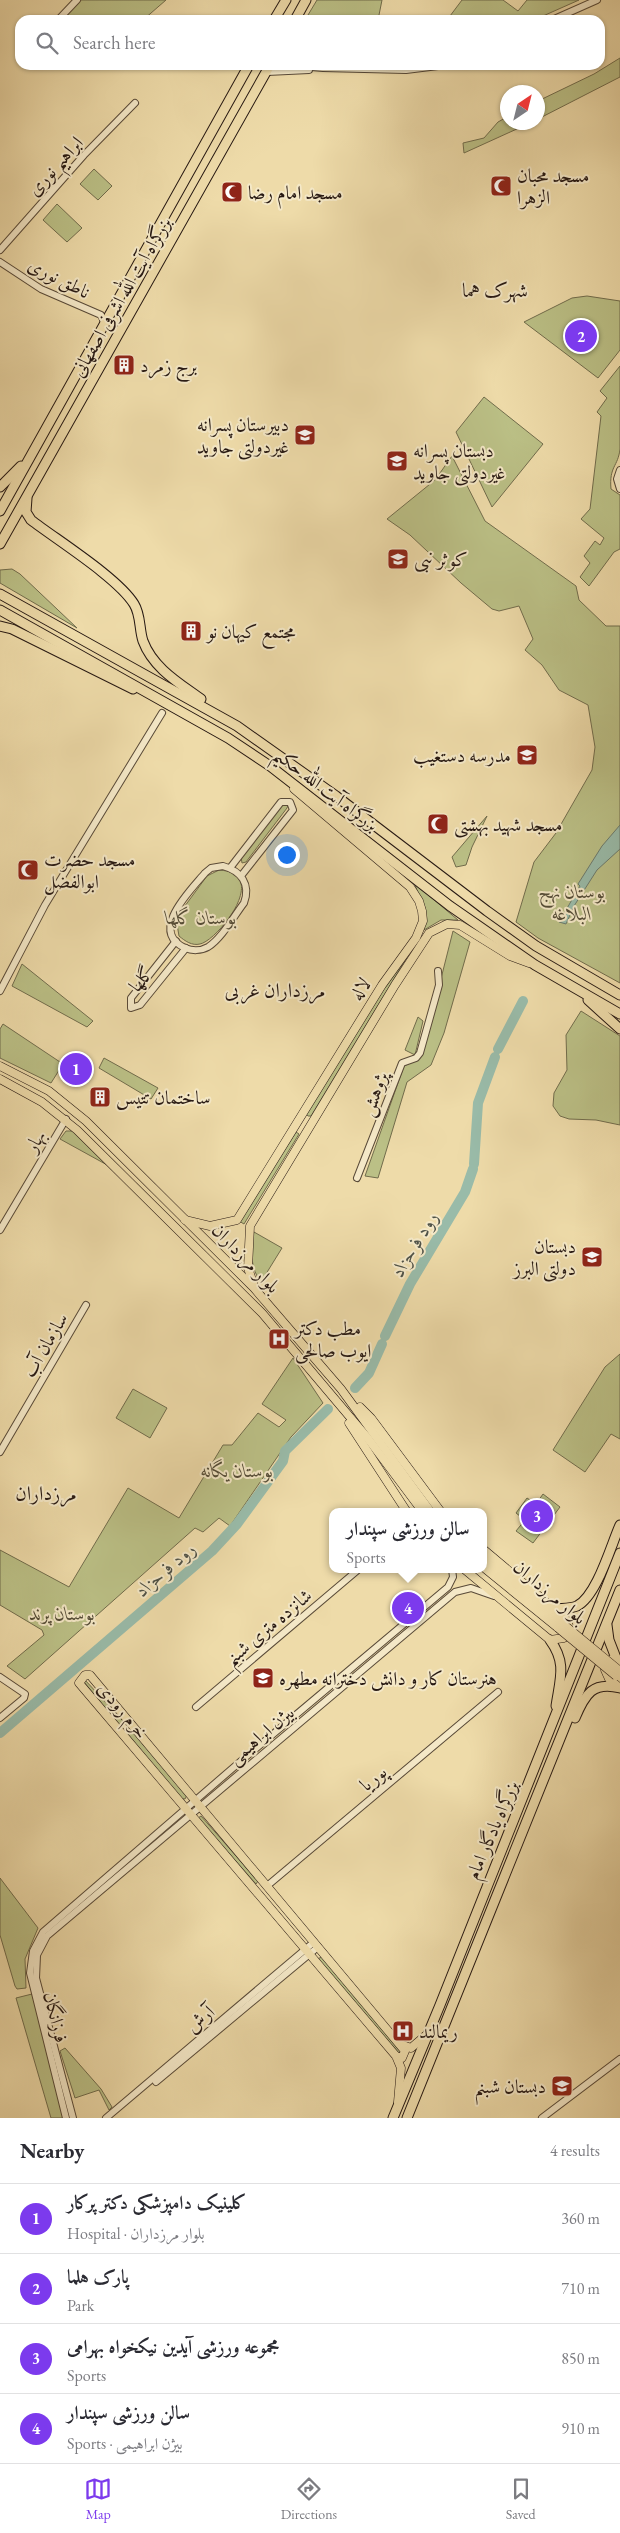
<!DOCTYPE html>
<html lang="en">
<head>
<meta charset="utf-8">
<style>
  :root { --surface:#fff; --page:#f2f2f3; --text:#2b2b33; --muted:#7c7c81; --line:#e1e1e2; --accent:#7c3aed }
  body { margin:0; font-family:"EB Garamond",Amiri,serif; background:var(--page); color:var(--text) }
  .compass { position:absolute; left:500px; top:85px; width:45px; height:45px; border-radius:50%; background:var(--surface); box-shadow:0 1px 4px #0004; rotate:35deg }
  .you { position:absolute; left:286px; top:854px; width:18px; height:18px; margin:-12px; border:4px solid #fff; border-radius:50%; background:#1a73e8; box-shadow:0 0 0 8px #1a73e833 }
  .badge { display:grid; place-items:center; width:32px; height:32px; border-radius:50%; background:var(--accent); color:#fff; font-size:16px; font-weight:700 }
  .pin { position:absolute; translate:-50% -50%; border:2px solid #fff; box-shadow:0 1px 5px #0006 }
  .popup { position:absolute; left:329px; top:1508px; width:158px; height:65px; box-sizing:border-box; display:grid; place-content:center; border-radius:10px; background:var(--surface); filter:drop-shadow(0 1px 4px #0005); font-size:16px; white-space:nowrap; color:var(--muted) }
  .popup b { font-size:19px; color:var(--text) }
  .popup::after { content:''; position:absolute; left:50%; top:100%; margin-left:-10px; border:10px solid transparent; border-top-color:var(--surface) }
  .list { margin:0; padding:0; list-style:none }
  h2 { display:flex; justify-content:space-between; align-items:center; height:65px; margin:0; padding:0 20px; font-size:21px }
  h2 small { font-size:16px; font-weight:400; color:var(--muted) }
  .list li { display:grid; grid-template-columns:32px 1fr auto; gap:15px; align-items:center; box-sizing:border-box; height:70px; padding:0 20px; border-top:1px solid var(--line) }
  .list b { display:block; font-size:19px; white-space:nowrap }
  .list p { margin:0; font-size:16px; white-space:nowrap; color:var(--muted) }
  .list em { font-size:16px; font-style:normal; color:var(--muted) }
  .icon { flex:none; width:28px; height:28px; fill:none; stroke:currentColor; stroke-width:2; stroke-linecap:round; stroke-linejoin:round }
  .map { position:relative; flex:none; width:620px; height:2118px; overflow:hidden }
  .search { position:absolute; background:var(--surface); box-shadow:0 1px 4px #0004; left:15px; right:15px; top:15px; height:55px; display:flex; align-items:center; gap:12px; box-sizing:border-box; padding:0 18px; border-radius:15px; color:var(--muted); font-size:19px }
  .sheet { height:345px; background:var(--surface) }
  nav { display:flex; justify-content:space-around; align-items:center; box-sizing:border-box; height:70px; border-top:1px solid var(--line); background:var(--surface); font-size:14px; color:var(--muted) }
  nav a { display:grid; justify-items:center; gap:2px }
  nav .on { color:var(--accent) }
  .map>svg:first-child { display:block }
  .green { fill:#bbc086; stroke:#716c4c }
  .water { fill:#99bba9; stroke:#6b7a6d }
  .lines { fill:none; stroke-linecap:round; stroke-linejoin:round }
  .river { stroke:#99bba9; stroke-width:10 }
  .minor-casing { stroke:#594a38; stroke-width:8 }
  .major-casing { stroke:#271913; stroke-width:9 }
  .highway-casing { stroke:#271913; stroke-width:11 }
  .minor { stroke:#f4e8c7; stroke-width:6 }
  .major { stroke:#eedba9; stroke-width:8 }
  .highway { stroke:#eedba9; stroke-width:9 }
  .major-bridge-casing { stroke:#271913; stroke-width:9; stroke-linecap:butt }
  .major-bridge { stroke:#eedba9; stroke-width:8 }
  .labels { text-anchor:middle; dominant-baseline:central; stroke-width:4; stroke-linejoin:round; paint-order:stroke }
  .street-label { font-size:19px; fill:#271913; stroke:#f4e8c7 }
  .poi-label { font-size:19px; fill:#271913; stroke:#f4e8c7; text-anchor:start }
  .park-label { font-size:19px; font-style:italic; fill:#534b36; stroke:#f4e8c7 }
  .neighbourhood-label { font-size:20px; fill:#271913; stroke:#f4e8c7 }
  .water-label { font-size:20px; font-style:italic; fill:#4f5248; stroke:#f4e8c7 }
</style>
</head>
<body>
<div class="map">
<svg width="620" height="2118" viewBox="0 0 620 2118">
  <rect width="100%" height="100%" fill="#eedba9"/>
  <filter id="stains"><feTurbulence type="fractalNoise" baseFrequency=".004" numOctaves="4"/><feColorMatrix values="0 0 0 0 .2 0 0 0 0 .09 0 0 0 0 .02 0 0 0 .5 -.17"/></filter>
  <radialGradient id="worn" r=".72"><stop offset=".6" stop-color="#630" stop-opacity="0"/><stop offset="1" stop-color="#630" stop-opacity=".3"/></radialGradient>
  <!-- green -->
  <g class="green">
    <path d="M81,0h85l-23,20h-81z"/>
    <path d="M317,0h65l-4,20h-73z"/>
    <path d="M462,0h41l15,11 9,-11h52l-45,20h-87z"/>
    <path d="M620,58v19l-82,42v-18l56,-27z"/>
    <path d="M507,117l1,5 22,1 -66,30 -1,-10 21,-5 14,-16z"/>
    <path d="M94,169l18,17 -14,14 -18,-16z"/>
    <path d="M57,204l25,24 -15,14 -24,-22z"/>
    <path d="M587,296l33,5v49l-22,28 -74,-56 48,-24z"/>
    <path d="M620,366v83c-2,18 -11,17 -9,40l9,6v54l-6,3 -25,34 -9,-9 10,-14 -6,-7 11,-15 5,4 4,-7 -23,-19 9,-10 11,-93 -4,-4 10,-14 -7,-7z"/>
    <path d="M484,397l59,47 -51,63 -36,-75z"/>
    <path d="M452,456l33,65 91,65 3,14 27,26h14v357l-82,-45 -22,-16 18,-60 22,-29 36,-63 3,-23 -7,-42 -29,-15 -17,-25 -17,-15 8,-11 -14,-33 -20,5 -7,-2 -31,-26 -51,-48 -23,-16 48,-39z"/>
    <path d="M12,569l8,5 57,54 -77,-45v-13z"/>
    <path d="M282,803l6,2 -1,3 -41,54 -4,1 -1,-6z"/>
    <path d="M487,816l-15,31 -6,18 -10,2 -4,-10z"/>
    <path d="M219,870c53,3 -2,71 -19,74 -8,2 -15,-3 -21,-8l-3,-18 31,-42z"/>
    <path d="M414,883l44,37h-17l-17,10 1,-22z"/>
    <path d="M453,931l17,11 -26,91 -13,32 -24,17 -29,96 -13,-2 39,-110 13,-6 5,-6z"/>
    <path d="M412,949l-101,167h-3l-2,-2 79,-128z"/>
    <path d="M22,964l71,57 -6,6 -75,-41z"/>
    <path d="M581,1011l39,25v89l-24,-5 -27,-1 -9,-3 -7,-10 1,-13 13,-23 -1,-35z"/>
    <path d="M418,1017l5,4 -8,34 -10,-5z"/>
    <path d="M3,1024l60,40 -12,19 -51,-25v-29z"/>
    <path d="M104,1058l54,30 -7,11 -52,-31z"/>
    <path d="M66,1131h8l35,35 -49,-27z"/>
    <path d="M296,1132l3,2 -55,90 -5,-3z"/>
    <path d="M254,1232l28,16 -21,34c-10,-11 -12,-36 -7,-50z"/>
    <path d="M620,1354v85l-9,-5 -26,38 -32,-22 52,-83z"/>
    <path d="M293,1358l30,45 -32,34 -61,89 -11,-8 -16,14 -8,-4 -170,151 -18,-13 37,-31 -2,-5 -42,-25v-55l69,37 59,-99 51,30 44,-73h9l26,-32 21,14 7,-7 -24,-16z"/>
    <path d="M133,1389l34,19 -17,30 -34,-20z"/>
    <path d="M543,1494l17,13 -27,36 -17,-12 9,-11 -9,-7 11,-15 9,6z"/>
    <path d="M85,1680l38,41 -1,3 -3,1 -35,-43z"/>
    <path d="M129,1728l58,67 -2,4 -6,-1 -52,-65z"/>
    <path d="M201,1816l57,65 -2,3 -58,-66z"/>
    <path d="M0,1878l38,50 -13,31 1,29 -9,1 -2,-3 -15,-51z"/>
    <path d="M322,1957l79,94 -2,3 -82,-95z"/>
    <path d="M32,1994l31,108 1,16h-13l-35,-120z"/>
    <path d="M65,2048l36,41 11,18 -3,3 -10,-20 -24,8 -15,-47z"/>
  </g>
  <!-- water -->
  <path class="water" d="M620,825v24l-23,21 -23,36 -8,18 -7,-2 21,-36 -2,-2 24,-38z"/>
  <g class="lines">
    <!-- river -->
    <g class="river">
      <path d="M498,1049l25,-48"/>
      <path d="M474,1164l4,-61 17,-46"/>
      <path d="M385,1336l25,-52 55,-92 8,-23"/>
      <path d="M355,1388l14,-15 13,-29"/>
      <path d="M0,1733l212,-182 25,-27 46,-63 2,-10 43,-42"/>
    </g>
    <!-- minor casing -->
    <g class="minor-casing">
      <g id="minor">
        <path d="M58,20l19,-20"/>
        <path d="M552,20l45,-20"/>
        <path d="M289,65l34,3 83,2 40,-5"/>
        <path d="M267,72l42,-2"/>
        <path d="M0,250l84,-95 51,-52"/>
        <path d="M0,262l41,27 60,26 3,7"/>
        <path d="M620,470l-3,9 3,10"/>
        <path d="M223,866c18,5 28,18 21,37 -10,13 -22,35 -36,44 -7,4 -16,4 -23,1 -37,-17 6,-58 20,-75l6,-5z"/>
        <path d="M230,868l51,-66h9l3,8 -52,66"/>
        <path d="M176,941l-45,57v10l9,-3 46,-57"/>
        <path d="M0,991l45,-86 117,-192"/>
        <path d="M357,1178l45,-115 14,-5 4,-5 19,-68 -1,-14"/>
        <path d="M0,1230l66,-111"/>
        <path d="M0,1452l86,-147"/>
        <path d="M0,1677l25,17 -1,4 -24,20"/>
        <path d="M196,1707l163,-138"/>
        <path d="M267,1886l231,-194"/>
        <path d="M156,2082l162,-135"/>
        <path d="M66,2118l-36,-145 3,-22 10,-19 198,-171 207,-174 5,-10 -1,-8"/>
        <path d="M73,2118l-37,-140 1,-23 10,-19 408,-344 16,-4 23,8"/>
        <path d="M106,2118l208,-176"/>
        <path d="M542,2118l78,-59"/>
      </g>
    </g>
    <!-- major casing -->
    <g class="major-casing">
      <g id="major">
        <path d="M0,1066l49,25 37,30 168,167 87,101 90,123"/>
        <path d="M0,1079l42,23 35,28 185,183 104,123 57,76"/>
        <path d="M185,1220l25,6 27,-6 145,-235 34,-47 7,-17 -1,-10 -3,-10 -9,-14 -116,-98"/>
        <path d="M254,1286l-6,-18 2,-42 145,-241 34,-52 18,-9 13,1 50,31 19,7"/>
        <path d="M360,1407l11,11 70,94"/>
        <path d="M349,1423l58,89"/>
        <path d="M483,1558l79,65"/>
        <path d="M483,1567l75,61"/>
        <path d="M464,1569l86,71 14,-2 6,-10 -5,-10 -82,-69"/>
        <path d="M620,1661l-4,-3c-7,1 -10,4 -11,12l4,9 11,9"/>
        <path d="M400,2044l11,4 14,-12"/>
        <path d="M396,2056l6,2 3,-7 -315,-376h-5l-6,8 317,373 5,12 -3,34"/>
      </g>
    </g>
    <!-- highway casing -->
    <g class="highway-casing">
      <g id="highway">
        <path d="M274,20l12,-20"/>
        <path d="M295,20l11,-20"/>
        <path d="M0,487l21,-21"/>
        <path d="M27,498l-1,14 5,8c26,20 87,58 103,84 7,11 5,25 9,37 10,27 36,42 58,58"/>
        <path d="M0,511l249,-446"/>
        <path d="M0,544l270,-479"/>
        <path d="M0,594l237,132 99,70 151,115 49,35 84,49"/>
        <path d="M0,610l228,128 42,28 180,140 85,59 85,49"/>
        <path d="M0,626l12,3 121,60"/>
        <path d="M588,1000l32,29"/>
        <path d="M554,1609c8,-1 16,0 23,-3 20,-10 34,-61 43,-81"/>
        <path d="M607,1625l2,15 7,18"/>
        <path d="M550,1640c17,23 10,39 6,66"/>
        <path d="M575,1718c10,-24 18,-37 45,-30"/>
        <path d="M393,2118l47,-113 180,-452"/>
        <path d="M407,2118l213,-528"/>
      </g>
    </g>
    <!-- minor -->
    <use href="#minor" class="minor"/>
    <!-- major -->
    <use href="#major" class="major"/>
    <!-- highway -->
    <use href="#highway" class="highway"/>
    <!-- major-bridge casing -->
    <g class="major-bridge-casing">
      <g id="major-bridge">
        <path d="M562,1623l58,48"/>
        <path d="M558,1628l58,48"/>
      </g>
    </g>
    <!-- major-bridge -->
    <use href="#major-bridge" class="major-bridge"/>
  </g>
  <!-- icons -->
  <defs>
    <g id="mosque-square" transform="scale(1.125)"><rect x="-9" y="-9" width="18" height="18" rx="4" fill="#8f2418" stroke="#f4e8c7"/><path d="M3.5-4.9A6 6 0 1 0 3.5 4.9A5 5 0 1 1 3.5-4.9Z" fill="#fff"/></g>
    <g id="building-square" transform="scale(1.125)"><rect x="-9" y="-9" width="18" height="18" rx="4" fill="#8f2418" stroke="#f4e8c7"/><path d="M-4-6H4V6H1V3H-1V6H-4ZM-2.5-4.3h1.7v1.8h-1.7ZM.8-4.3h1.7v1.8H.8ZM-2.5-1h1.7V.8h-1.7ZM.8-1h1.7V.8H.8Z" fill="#fff"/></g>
    <g id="school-square" transform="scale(1.125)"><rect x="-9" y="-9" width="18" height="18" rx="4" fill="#8f2418" stroke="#f4e8c7"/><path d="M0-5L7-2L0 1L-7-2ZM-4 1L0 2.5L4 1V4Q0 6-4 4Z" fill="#fff"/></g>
    <g id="hospital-square" transform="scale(1.125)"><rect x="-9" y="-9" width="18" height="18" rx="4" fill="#8f2418" stroke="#f4e8c7"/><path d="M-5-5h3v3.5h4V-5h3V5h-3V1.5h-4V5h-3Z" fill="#fff"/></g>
  </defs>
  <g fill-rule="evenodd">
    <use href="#mosque-square" x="501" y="186"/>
    <use href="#mosque-square" x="232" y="192"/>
    <use href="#building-square" x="124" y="365"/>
    <use href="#school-square" x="305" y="435"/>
    <use href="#school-square" x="397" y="461"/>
    <use href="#school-square" x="398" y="559"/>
    <use href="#building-square" x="191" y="631"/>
    <use href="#school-square" x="527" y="755"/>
    <use href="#mosque-square" x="438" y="824"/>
    <use href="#mosque-square" x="28" y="870"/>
    <use href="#building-square" x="100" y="1097"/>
    <use href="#school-square" x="592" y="1257"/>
    <use href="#hospital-square" x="279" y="1339"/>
    <use href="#school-square" x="263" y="1678"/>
    <use href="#hospital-square" x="403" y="2031"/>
    <use href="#school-square" x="562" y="2086"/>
  </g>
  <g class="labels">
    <!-- street labels -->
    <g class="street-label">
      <text transform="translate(55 166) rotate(-48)">ابراهیم نوری</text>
      <text transform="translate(59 278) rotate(27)">ناطق نوری</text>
      <text transform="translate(121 297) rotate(-60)">بزرگراه آیت الله اشرفی اصفهانی</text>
      <text transform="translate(326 789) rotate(37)">بزرگراه آیت الله حکیم</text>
      <text transform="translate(141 979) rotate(-50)">گلها</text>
      <text transform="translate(360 989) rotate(-58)">لاله</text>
      <text transform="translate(374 1094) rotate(-69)">پژوهش</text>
      <text transform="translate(35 1141) rotate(-59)">بهار</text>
      <text transform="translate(246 1258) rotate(46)">بلوار مرزداران</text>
      <text transform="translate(45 1345) rotate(-60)">سازمان آب</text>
      <text transform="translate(550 1592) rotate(40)">بلوار مرزداران</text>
      <text transform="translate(268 1627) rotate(-40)">شانزده متری شبنم</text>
      <text transform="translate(123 1710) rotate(50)">خرم رودی</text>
      <text transform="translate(261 1735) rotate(-40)">بیژن ابراهیمی</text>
      <text transform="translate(373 1778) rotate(-40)">پوریا</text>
      <text transform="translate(492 1830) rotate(-67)">بزرگراه یادگار امام</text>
      <text transform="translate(56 2017) rotate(76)">فرزانگان</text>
      <text transform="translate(200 2019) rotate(-41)">آرش</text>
    </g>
    <!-- poi labels -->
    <g class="poi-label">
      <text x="517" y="175">مسجد محبان<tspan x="517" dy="22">الزهرا</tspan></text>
      <text x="248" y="192">مسجد امام رضا</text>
      <text x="140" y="365">برج زمرد</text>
      <text x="289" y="424" text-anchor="end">دبیرستان پسرانه<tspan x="289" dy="22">غیردولتی جاوید</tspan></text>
      <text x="413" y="450">دبستان پسرانه<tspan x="413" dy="22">غیردولتی جاوید</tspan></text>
      <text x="414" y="559">کوثر نبی</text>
      <text x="207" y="631">مجتمع کیهان نو</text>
      <text x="511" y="755" text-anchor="end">مدرسه دستغیب</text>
      <text x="454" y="824">مسجد شهید بهشتی</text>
      <text x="44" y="859">مسجد حضرت<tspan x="44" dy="22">ابوالفضل</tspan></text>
      <text x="116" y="1097">ساختمان تتیس</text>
      <text x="576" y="1246" text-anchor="end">دبستان<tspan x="576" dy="22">دولتی البرز</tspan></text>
      <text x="295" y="1328">مطب دکتر<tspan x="295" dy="22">ایوب صالحی</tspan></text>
      <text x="279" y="1678">هنرستان کار و دانش دخترانه مطهره</text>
      <text x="419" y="2031">ریمالند</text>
      <text x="546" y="2086" text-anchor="end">دبستان شبنم</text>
    </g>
    <!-- park labels -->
    <g class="park-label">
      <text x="572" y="891">بوستان نهج<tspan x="572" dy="22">البلاغه</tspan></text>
      <text x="201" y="917">بوستان گلها</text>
      <text x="237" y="1470">بوستان یگانه</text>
      <text x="62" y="1613">بوستان پرند</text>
    </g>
    <!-- neighbourhood labels -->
    <g class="neighbourhood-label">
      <text x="495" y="290">شهرک هما</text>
      <text x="275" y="990">مرزداران غربی</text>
      <text x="46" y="1493">مرزداران</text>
    </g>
    <!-- water labels -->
    <g class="water-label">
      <text transform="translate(414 1244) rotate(-59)">رود فرحزاد</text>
      <text transform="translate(165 1569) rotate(-41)">رود فرحزاد</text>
    </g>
  </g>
  <rect width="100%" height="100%" filter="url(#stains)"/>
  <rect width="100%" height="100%" fill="url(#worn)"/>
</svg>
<svg class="compass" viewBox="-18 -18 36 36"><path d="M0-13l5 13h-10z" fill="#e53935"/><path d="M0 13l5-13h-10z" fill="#7c7c81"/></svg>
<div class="you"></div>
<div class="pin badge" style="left:76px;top:1069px">1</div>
<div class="pin badge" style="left:581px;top:336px">2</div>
<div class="pin badge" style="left:537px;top:1516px">3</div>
<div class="pin badge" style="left:408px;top:1608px">4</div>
<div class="popup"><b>سالن ورزشی سپندار</b>Sports</div>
<div class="search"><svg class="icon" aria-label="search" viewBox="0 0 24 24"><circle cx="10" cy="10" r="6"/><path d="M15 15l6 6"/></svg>Search here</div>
</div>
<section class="sheet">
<h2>Nearby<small>4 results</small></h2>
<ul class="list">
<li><span class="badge">1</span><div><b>کلینیک دامپزشکی دکتر پرکار</b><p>Hospital · بلوار مرزداران</p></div><em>360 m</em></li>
<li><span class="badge">2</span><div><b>پارک هلما</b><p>Park</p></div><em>710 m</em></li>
<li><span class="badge">3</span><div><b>مجموعه ورزشی آیدین نیکخواه بهرامی</b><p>Sports</p></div><em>850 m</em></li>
<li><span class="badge">4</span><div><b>سالن ورزشی سپندار</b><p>Sports · بیژن ابراهیمی</p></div><em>910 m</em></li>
</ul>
</section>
<nav>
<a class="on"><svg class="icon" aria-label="map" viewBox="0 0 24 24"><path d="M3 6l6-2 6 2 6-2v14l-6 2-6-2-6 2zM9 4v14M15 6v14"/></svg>Map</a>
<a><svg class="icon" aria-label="directions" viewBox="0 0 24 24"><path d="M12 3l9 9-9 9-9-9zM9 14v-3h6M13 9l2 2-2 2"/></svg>Directions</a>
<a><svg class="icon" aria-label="saved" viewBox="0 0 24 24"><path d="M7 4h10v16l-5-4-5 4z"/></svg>Saved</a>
</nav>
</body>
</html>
